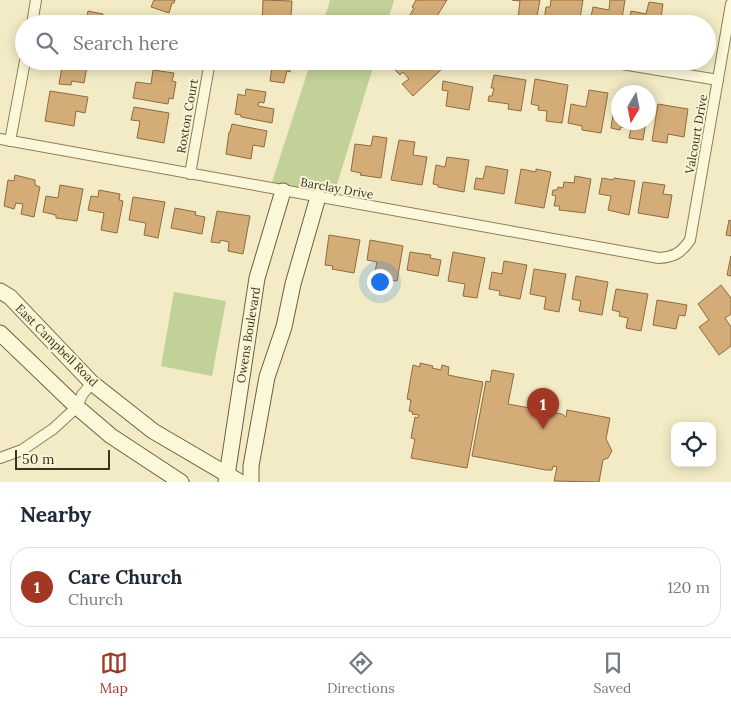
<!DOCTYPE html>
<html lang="en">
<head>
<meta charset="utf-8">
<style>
  :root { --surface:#fff; --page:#f2f2f3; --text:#1f2937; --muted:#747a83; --line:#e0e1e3; --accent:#a23724 }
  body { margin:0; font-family:Lora,serif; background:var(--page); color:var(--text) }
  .controls { position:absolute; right:15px; bottom:15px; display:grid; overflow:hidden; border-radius:10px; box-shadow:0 2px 12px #0003 }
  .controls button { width:45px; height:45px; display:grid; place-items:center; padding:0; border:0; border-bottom:1px solid var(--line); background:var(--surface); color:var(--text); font:25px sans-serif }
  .compass { position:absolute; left:611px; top:85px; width:45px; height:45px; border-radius:50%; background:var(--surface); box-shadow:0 2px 12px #0003; rotate:190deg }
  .scale { position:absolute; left:15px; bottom:12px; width:95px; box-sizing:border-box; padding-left:5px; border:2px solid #3d321e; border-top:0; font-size:14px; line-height:18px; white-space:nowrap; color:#3d321e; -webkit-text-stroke:4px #f8f4d5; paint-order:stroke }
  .you { position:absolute; left:379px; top:281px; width:18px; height:18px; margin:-12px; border:4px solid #fff; border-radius:50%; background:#1a73e8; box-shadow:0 0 0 8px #1a73e833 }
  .badge { display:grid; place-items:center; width:32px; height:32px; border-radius:50%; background:var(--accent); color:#fff; font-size:16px; font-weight:700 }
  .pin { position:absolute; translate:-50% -41px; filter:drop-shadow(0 1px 2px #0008) }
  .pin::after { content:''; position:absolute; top:26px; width:18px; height:15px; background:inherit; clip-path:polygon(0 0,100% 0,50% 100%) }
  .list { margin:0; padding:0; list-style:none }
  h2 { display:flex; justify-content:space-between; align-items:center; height:65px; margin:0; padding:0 20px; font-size:21px }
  h2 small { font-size:16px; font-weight:400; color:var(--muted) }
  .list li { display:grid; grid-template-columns:32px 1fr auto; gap:15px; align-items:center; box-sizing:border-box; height:80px; margin:0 10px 10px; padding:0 10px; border:1px solid var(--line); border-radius:20px }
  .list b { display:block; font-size:19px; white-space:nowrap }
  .list p { margin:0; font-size:16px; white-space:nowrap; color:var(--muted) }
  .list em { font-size:16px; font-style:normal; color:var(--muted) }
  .icon { flex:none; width:28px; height:28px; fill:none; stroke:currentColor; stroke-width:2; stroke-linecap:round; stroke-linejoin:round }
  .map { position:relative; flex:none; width:731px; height:482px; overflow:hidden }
  .search { position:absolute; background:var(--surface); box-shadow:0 2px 12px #0003; left:15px; right:15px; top:15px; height:55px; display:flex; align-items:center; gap:12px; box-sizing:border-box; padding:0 18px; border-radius:28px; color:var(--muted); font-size:19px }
  .sheet { height:155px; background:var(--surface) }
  nav { display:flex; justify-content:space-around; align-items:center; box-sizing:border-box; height:70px; border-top:1px solid var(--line); background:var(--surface); font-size:14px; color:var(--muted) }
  nav a { display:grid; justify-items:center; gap:2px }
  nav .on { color:var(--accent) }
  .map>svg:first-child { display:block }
  .green { fill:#c1d197 }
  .building { fill:#d3ac78; stroke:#906b3d }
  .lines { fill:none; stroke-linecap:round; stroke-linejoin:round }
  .street-casing { stroke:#8e7e59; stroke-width:12 }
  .secondary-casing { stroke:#705f3c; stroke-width:17 }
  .street { stroke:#fbf7d9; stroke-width:10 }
  .secondary { stroke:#fbf7d9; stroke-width:15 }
  .labels { text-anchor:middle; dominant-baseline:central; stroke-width:4; stroke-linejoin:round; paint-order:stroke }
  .street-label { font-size:12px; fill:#3d321e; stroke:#f8f4d5 }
</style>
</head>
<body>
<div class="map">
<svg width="731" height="482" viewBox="0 0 731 482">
  <rect width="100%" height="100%" fill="#f2ebc5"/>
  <!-- green -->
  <g class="green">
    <path d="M330,0h64l-7,24h-64z"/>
    <path d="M311,61h64l-41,133 -62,-12z"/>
    <path d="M174,292l52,9 -14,75 -51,-10z"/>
  </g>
  <!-- building -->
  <g class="building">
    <path d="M154,0h21l-1,3h-2l-3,10 -18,-6z"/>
    <path d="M263,0l29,1 -1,16h12v7h-41z"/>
    <path d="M416,0h31l-15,24h-7l-15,-9 4,-7 -2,-1z"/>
    <path d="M512,0h28l-4,21 -18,-3 2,-17z"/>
    <path d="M551,0h32l-4,24h-18l-17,-4 2,-13h4z"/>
    <path d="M610,0h15l-4,24h-25v-2l-6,-1 3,-14 16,3z"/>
    <path d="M649,2l14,2 -3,20h-31l2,-13 15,3z"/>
    <path d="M88,11l15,3 -1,10h-31l1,-5 14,3z"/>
    <path d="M680,20l19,4h-20z"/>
    <path d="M63,61h25l-4,22 -12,-2 -1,4 -12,-1z"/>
    <path d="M260,61h32l-2,11 -3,-1 -3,12 -14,-2 2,-14 -13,-3z"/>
    <path d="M396,61h38l8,8 -29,27 -11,-12 7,-5 -6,-7 -3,3 -9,-9z"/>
    <path d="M153,70l21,3 -2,8 4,1 -3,17 -4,-1 -1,6 -35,-6 3,-16 15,2z"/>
    <path d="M494,75l32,5 -5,31 -13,-2 1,-5 -21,-3 1,-5h3l2,-8h-3z"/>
    <path d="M535,79l33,6 -6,38 -16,-2 1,-10 -9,-1 1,-4 -8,-2z"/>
    <path d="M443,81l30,6 -4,23 -23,-4 2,-15 -6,-1z"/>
    <path d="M246,89l20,3 -2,11 -5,-1 -1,4 16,3 -2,14 -31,-6v-2l-6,-1 3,-20 7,2z"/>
    <path d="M589,90l19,3 -7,40 -19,-3v-4l-14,-3 3,-19 15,3z"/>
    <path d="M50,91l38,6 -3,16 -9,-2 -2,15 -29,-5z"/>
    <path d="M616,95l2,1v26h28l-3,18 -14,-2 2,-10 -10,-1 -1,3 -9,-2z"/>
    <path d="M658,104l30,5 -4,28 -16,-3 -1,9 -15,-2z"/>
    <path d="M134,107l35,6 -5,30 -27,-5 3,-17 -9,-1z"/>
    <path d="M232,124l35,7 -3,16 -11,-2 -2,14 -25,-5 3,-22h1z"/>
    <path d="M373,136l14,2 -6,40 -21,-3 1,-2 -10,-2 4,-27 16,2z"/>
    <path d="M399,140l16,2 -2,13 14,2 -5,28 -31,-5z"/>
    <path d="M447,157l22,3 -5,32 -26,-5v-2l-5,-1 3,-19 9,2z"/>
    <path d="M486,166l22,4 -4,24 -30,-5 2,-11 7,1z"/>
    <path d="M521,169l15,3v-3l15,3 -7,36 -29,-5z"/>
    <path d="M15,175l20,5v5l5,2 -6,30 -13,-3 2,-10 -7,-1 -2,6 -10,-3 4,-26 6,1z"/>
    <path d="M575,176l16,3 -6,34 -26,-3 1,-4h-6l2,-10 -4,-1 1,-5h4l1,-3 5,1 1,-6 10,1z"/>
    <path d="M602,178l11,2 1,-2 21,3 -6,34 -21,-5 3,-14 -12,-2z"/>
    <path d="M643,182l22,3 -2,9 9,1 -4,23 -30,-5z"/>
    <path d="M60,185l23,4 -6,32 -21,-3v-3l-13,-3 3,-16 12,2z"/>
    <path d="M99,190l21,4 -1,6 4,1 -6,32 -16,-3 3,-17 -16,-3 3,-14 7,1z"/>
    <path d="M133,197l32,5 -7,36 -14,-3 2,-12 -17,-3z"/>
    <path d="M175,208l21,4 -1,3 10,2 -3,17 -31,-6z"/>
    <path d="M217,211l33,5 -7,38 -15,-3 1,-9 -9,-2v3l-9,-1z"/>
    <path d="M729,220l2,1v15l-5,-1z"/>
    <path d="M329,235l31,5 -6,33 -22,-4 1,-3 -8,-1z"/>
    <path d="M370,240l33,6 -6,35 -23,-4 3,-15 -10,-2z"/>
    <path d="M410,252l21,3 -1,3 11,2 -3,16 -31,-6z"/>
    <path d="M453,252l32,6 -8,40 -14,-2 2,-12 -17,-3z"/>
    <path d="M731,256v20l-4,-1z"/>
    <path d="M504,261l23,4 -7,34 -21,-4 1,-4 -11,-2 3,-17 10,2z"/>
    <path d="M534,269l32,5 -7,38 -15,-3 2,-12 -16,-3z"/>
    <path d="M576,276l32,6 -6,33 -23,-4 2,-10 -9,-2z"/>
    <path d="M721,285l10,13v16l-6,4 6,9v19l-12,9 -20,-28 10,-7 -11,-16z"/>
    <path d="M616,289l32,5 -7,37 -15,-3 2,-10 -9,-2 1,-4 -8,-2z"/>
    <path d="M657,300l30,5 -2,11 -6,-1 -3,14 -23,-4z"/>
    <path d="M420,363l13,3 -1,2 9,2 1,-5 7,2 -1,8 35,7 -16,86 -56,-10 4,-19 -4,-1 4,-21 3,1 1,-3 -7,-1 1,-2 -4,-1 2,-11 -4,-1 6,-34 7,2z"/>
    <path d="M492,370l22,4 -6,30 54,10 4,3 1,-7 43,8 -4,21 6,12 -4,7 -5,2 -4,22 -45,-1 3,-14 -4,-1 -1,4h-6l-74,-14 14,-75 4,1z"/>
  </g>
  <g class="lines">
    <!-- street casing -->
    <g class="street-casing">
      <g id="street">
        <path d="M32,24l4,-24"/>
        <path d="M216,24v-2"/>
        <path d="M604,61l114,19"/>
        <path d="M0,139l659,119c15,-1 22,-5 31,-18l41,-236"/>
        <path d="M10,141l15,-80"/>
        <path d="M190,174l20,-113"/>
        <path d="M0,458l22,-8 31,-21 24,-22 5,-12 10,-12"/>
      </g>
    </g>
    <!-- secondary casing -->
    <g class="secondary-casing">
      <g id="secondary">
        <path d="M0,291l10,6 82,86 61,48 87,51"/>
        <path d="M0,333l77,74 34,29 70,46"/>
        <path d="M226,482l31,-204 26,-87"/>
        <path d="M251,482v-16l16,-89 17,-50 9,-43 25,-87"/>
      </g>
    </g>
    <!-- street -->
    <use href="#street" class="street"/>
    <!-- secondary -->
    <use href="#secondary" class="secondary"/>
  </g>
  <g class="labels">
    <!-- street labels -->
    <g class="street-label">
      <text transform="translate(187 116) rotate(-80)">Roxton Court</text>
      <text transform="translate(696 134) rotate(-80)">Valcourt Drive</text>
      <text transform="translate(337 188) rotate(10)">Barclay Drive</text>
      <text transform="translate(248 335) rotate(-81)">Owens Boulevard</text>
      <text transform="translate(57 345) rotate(45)">East Campbell Road</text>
    </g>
  </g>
</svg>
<div class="controls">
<button><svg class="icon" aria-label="locate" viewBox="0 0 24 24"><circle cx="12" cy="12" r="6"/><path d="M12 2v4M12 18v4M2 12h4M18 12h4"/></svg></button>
</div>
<svg class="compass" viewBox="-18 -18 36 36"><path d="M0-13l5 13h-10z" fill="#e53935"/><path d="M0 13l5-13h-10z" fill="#747a83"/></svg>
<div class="scale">50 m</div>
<div class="you"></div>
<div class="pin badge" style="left:543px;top:429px">1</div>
<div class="search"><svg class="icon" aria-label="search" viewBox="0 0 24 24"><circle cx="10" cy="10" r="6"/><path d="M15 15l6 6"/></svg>Search here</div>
</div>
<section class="sheet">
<h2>Nearby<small></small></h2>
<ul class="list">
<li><span class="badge">1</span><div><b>Care Church</b><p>Church</p></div><em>120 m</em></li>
</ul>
</section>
<nav>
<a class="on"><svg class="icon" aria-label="map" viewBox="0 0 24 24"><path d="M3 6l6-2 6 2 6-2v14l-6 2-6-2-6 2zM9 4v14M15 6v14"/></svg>Map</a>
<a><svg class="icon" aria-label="directions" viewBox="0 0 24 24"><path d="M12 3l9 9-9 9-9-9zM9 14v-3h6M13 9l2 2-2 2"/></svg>Directions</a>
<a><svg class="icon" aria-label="saved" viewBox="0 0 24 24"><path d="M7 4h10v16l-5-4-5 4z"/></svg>Saved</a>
</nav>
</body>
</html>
